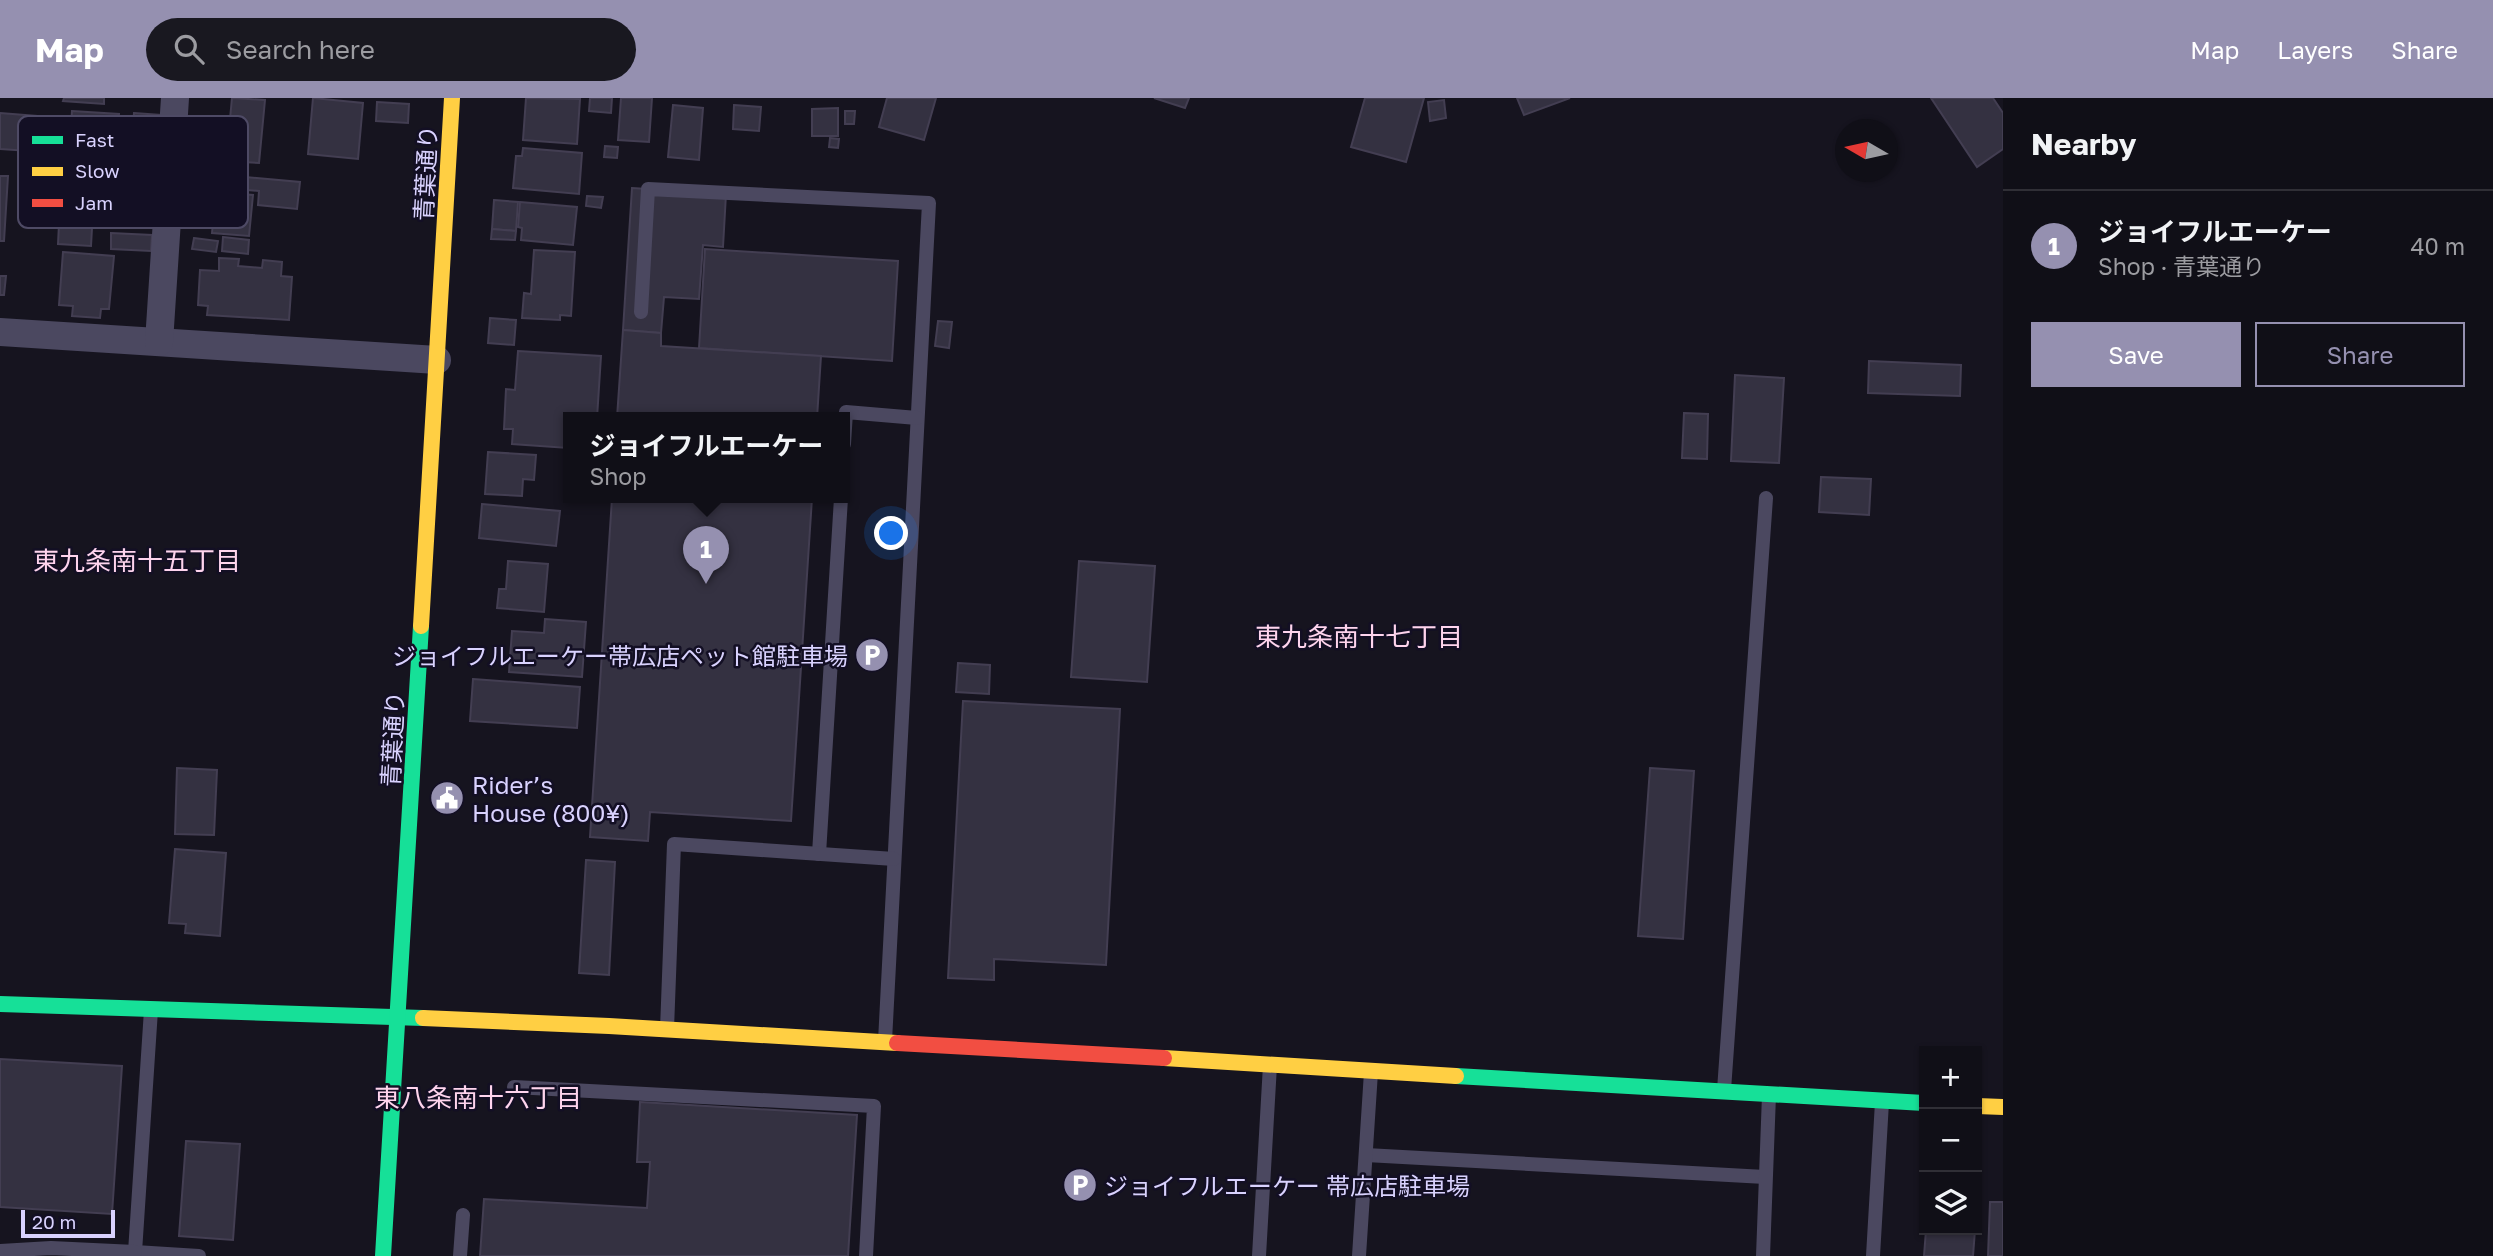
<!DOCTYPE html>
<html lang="en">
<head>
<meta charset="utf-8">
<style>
  :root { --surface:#100f17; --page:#191820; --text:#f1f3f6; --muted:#9c9ca1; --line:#302f36; --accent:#9590b0 }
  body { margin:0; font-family:"Golos Text","Noto Sans JP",sans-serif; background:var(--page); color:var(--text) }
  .controls { position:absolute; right:21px; bottom:21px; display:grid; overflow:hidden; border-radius:0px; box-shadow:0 2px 5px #0004 }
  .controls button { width:63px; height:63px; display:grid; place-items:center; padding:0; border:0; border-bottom:2px solid var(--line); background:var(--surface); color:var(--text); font:35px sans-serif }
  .compass { position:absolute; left:1835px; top:21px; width:63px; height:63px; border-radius:50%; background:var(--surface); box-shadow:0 2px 5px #0004; rotate:279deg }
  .scale { position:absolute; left:21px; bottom:18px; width:94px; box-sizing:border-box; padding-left:7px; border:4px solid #d9d2fe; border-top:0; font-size:19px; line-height:24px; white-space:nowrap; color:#d9d2fe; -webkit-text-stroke:5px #130f24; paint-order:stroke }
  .you { position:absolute; left:892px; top:436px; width:24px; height:24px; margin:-18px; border:5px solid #fff; border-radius:50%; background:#1a73e8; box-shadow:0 0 0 10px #1a73e833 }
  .badge { display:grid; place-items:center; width:46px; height:46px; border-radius:50%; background:var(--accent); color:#fff; font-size:23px; font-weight:700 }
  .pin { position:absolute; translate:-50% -58px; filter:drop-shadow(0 2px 4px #0008) }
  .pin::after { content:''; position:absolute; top:37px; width:24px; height:21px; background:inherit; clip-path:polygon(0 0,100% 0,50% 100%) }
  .popup { position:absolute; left:563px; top:314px; width:287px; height:91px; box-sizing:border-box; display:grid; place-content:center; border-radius:0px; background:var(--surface); filter:drop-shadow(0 2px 5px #0005); font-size:23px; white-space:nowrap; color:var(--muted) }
  .popup b { font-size:26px; color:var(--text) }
  .popup::after { content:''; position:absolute; left:50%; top:100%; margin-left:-14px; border:14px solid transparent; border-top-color:var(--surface) }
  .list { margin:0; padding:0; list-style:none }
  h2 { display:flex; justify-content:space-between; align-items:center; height:91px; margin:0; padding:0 28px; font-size:30px }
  h2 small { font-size:23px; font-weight:400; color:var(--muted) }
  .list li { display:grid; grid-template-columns:46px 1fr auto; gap:21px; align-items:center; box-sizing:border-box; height:112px; padding:0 28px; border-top:2px solid var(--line) }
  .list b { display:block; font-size:26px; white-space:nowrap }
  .list p { margin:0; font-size:23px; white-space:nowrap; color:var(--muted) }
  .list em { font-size:23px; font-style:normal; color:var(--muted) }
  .actions { display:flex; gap:14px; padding:21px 28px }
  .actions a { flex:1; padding:16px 0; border:2px solid var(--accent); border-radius:0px; text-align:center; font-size:24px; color:var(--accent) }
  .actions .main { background:var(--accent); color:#fff }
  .icon { flex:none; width:38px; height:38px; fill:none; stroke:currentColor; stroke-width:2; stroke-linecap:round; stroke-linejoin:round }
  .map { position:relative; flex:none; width:2003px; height:1158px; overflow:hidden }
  header { display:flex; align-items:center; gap:42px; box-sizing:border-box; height:98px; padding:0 35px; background:var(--accent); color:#fff }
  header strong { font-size:33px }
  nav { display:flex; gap:38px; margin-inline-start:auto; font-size:24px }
  .search { width:490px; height:63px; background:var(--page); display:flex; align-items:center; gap:18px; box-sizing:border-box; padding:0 24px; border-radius:38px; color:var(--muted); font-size:26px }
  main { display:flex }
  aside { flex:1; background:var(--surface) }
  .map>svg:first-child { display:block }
  .building { fill:#343141; stroke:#433e52; stroke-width:2 }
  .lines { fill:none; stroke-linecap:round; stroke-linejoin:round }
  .lane { stroke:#4b4860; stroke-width:14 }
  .street { stroke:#4b4860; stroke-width:28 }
  .fast { stroke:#16e098; stroke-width:16 }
  .slow { stroke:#ffcf43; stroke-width:16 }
  .jam { stroke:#f24e42; stroke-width:16 }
  .labels { text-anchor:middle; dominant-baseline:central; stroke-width:5; stroke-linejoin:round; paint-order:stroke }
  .street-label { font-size:24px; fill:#d9d2fe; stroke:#130f24 }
  .poi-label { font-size:24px; fill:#d9d2fe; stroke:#130f24; text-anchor:start }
  .neighbourhood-label { font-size:26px; fill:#fed4ed; stroke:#130f24 }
  .key { fill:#130f24; stroke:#4e4a65; stroke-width:2 }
  .key-label { font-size:19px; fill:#d9d2fe }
</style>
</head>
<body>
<header>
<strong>Map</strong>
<div class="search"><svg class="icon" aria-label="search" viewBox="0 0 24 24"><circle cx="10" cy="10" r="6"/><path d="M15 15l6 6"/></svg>Search here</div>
<nav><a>Map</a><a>Layers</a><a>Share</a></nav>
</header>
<main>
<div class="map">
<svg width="2003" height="1158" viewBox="0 0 2003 1158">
  <rect width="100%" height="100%" fill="#16141f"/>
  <!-- building -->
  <g class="building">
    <path d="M64,0h40v6l-41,-3z"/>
    <path d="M232,0l33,2 -6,63 -33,-2z"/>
    <path d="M313,0l50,5 -5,56 -50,-5z"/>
    <path d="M526,0l54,1 -3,45 -54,-4z"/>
    <path d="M590,0h22l-1,15 -22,-2z"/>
    <path d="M621,0h31l-3,44 -31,-2z"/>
    <path d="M887,0h49l-12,42 -45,-13z"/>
    <path d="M1154,0h35l-4,10z"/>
    <path d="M1365,0h59l-18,64 -55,-15z"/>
    <path d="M1517,0h53l-46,17z"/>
    <path d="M1931,0h62l10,15v36l-26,18z"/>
    <path d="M1444,2l2,18 -16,3 -2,-19z"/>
    <path d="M377,4l32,2 -1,19 -32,-2z"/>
    <path d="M673,7l30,3 -4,52 -31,-3z"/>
    <path d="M734,7l27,2 -2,24 -26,-2z"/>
    <path d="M838,10v28h-26v-27z"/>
    <path d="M72,13l47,3 -2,32 13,1 -2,29 -60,-5z"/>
    <path d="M845,13h10l-1,13h-9z"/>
    <path d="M0,15l62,5 -3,35 -59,-4z"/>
    <path d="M134,15l27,2v11l-28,-1z"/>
    <path d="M131,28l25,2 -1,14 -25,-3z"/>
    <path d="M830,40l9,1 -1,9 -9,-1z"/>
    <path d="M605,48l13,1 -1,11 -13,-1z"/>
    <path d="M523,50l59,5 -3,41 -66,-6 3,-32h6z"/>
    <path d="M134,64l24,2 -1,17 -24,-1z"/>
    <path d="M223,77l77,7 -3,27 -39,-4 1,-14 -37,-3z"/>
    <path d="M0,78h8l-4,65h-4z"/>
    <path d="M101,82l31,2 -1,17 -31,-3z"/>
    <path d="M61,86l16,1v5l17,2 -3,54 -33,-2z"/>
    <path d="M632,90l94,6 -3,53 -20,-2 -4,54 -35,-2 -3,36 -38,-3z"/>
    <path d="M216,94l37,3 -4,41 -37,-3z"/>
    <path d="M587,98l16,1 -2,11 -15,-2z"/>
    <path d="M494,102l24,2 -2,29 -24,-2z"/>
    <path d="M520,104l57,5 -4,38 -52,-5 1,-12 -4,-1z"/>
    <path d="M492,131l24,2 -1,9 -24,-1z"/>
    <path d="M111,135l41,2 -1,16 -40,-2z"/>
    <path d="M223,139l26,3 -1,14 -26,-3z"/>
    <path d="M194,140l24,3 -2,11 -24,-3z"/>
    <path d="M705,151l193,12 -6,100 -193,-13z"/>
    <path d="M534,152l41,2 -4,64 -11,-1v5l-38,-2 2,-25 7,1z"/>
    <path d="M63,154l51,4 -5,53h-8l-1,9 -28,-2 1,-10 -14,-1z"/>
    <path d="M219,160l20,1 -1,7 24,2 1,-8 19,2 -1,14 11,1 -3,43 -82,-5 1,-9 -10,-1 2,-35 19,1z"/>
    <path d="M0,178h6l-2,19h-4z"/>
    <path d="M490,220l26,2 -2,25 -26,-2z"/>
    <path d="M938,223l14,1 -3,26 -14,-2z"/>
    <path d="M623,232l38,3v13l160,10 -4,62h-200z"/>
    <path d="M518,253l83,5 -4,62h-29v30l-56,-4 1,-15h-9l2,-40 9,1z"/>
    <path d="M1869,263l92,4 -1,31 -92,-3z"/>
    <path d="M1735,277l49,3 -5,85 -48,-2z"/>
    <path d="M1684,315l24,1 -1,45 -25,-1z"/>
    <path d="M488,354l48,3 -2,25 -11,-1 -1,17 -37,-2z"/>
    <path d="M1821,379l50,2 -2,36 -50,-3z"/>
    <path d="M612,400h200l-21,323 -141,-9 -2,29 -58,-4z"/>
    <path d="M482,406l78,7 -4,35 -77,-8z"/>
    <path d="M508,463l40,3 -4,48 -47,-4 2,-19h7z"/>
    <path d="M1079,463l76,5 -8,116 -76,-5z"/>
    <path d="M545,521l41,3 -4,55 -73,-5 3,-41 32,2z"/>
    <path d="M958,565l32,2 -1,29 -33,-2z"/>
    <path d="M473,581l107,8 -3,41 -107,-7z"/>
    <path d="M963,603l157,8 -14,256 -112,-6v21l-46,-2z"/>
    <path d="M177,670l40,2 -3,65 -39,-1z"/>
    <path d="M1650,670l44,3 -11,168 -45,-3z"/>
    <path d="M175,751l51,4 -6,83 -35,-3 1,-9 -17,-1z"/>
    <path d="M586,762l29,2 -6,113 -30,-2z"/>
    <path d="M0,961l122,7 -10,148 -112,-7z"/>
    <path d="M640,1004l217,13 -9,141h-368l4,-57 163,9 3,-46h-13z"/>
    <path d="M186,1043l54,3 -7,96 -54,-4z"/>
    <path d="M1977,1055l4,1 -4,54z"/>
    <path d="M1990,1104h13v54h-15z"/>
    <path d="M1926,1132h49l-2,26h-49z"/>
  </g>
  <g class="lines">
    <!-- lane -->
    <g class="lane">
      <path d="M641,214l7,-123 281,14 -44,838"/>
      <path d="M844,346l2,-32 71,6"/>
      <path d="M819,756l22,-356"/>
      <path d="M151,912l-16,242 64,4"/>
      <path d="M667,931l7,-185 220,15"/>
      <path d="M514,989l360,19 -8,150"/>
      <path d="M1724,992l42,-592"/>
      <path d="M1366,1057l399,22"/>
      <path d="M0,1153l51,-3 84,4"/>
      <path d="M460,1158l3,-41"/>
      <path d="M1259,1158l11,-191"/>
      <path d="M1359,1158l12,-184"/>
      <path d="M1763,1158l6,-161"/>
      <path d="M1873,1158l9,-154"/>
    </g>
    <!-- street -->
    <g class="street">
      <path d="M0,234l437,28"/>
      <path d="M159,244l16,-244"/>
    </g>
    <!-- fast -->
    <g class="fast">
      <path d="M0,906l423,14"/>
      <path d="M1456,978l468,27"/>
      <path d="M383,1158l38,-630"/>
    </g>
    <!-- slow -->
    <g class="slow">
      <path d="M421,528l31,-528"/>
      <path d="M423,920l186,8 288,17"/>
      <path d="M1164,960l292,18"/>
      <path d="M1977,1008l26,1"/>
    </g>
    <!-- jam -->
    <path class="jam" d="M897,945l267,15"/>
  </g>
  <!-- icons -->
  <defs>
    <g id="parking-disc" transform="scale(1.75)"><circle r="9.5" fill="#9590b0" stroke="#130f24"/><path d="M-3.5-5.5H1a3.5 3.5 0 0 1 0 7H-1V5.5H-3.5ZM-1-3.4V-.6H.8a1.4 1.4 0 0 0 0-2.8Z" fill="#fff"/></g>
    <g id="civic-disc" transform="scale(1.75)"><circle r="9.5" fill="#9590b0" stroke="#130f24"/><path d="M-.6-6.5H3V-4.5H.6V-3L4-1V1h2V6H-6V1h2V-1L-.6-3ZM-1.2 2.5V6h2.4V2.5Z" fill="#fff"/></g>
  </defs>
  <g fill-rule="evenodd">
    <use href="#parking-disc" x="872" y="557"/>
    <use href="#civic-disc" x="447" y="700"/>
    <use href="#parking-disc" x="1080" y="1087"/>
  </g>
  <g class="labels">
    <!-- street labels -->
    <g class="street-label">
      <text transform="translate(425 75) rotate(-87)">青葉通り</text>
      <text transform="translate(392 641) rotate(-87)">青葉通り</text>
    </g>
    <!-- poi labels -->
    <g class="poi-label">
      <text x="848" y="557" text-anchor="end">ジョイフルエーケー帯広店ペット館駐車場</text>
      <text x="472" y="686">Rider’s<tspan x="472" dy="28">House (800¥)</tspan></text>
      <text x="1104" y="1087">ジョイフルエーケー 帯広店駐車場</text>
    </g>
    <!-- neighbourhood labels -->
    <g class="neighbourhood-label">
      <text x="137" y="462">東九条南十五丁目</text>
      <text x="1359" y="538">東九条南十七丁目</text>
      <text x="478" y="999">東八条南十六丁目</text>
    </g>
  </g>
  <!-- legend -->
  <rect x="18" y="18" width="230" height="112" rx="10" class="key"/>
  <rect x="32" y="38" width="31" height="8" fill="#16e098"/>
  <rect x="32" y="69" width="31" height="9" fill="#ffcf43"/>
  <rect x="32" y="101" width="31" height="8" fill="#f24e42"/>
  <g class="key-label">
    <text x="75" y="49">Fast</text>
    <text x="75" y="80">Slow</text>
    <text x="75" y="112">Jam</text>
  </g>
</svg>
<div class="controls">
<button>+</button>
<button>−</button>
<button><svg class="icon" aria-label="layers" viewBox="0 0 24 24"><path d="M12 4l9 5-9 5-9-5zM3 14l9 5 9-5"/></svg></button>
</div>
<svg class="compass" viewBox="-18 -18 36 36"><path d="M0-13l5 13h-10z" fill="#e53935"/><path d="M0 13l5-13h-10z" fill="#9c9ca1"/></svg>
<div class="scale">20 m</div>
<div class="you"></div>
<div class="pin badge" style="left:706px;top:486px">1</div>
<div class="popup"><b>ジョイフルエーケー</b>Shop</div>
</div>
<aside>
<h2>Nearby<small></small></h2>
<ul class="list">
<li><span class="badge">1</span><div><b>ジョイフルエーケー</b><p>Shop · 青葉通り</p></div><em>40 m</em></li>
</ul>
<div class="actions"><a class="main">Save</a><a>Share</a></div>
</aside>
</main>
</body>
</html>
